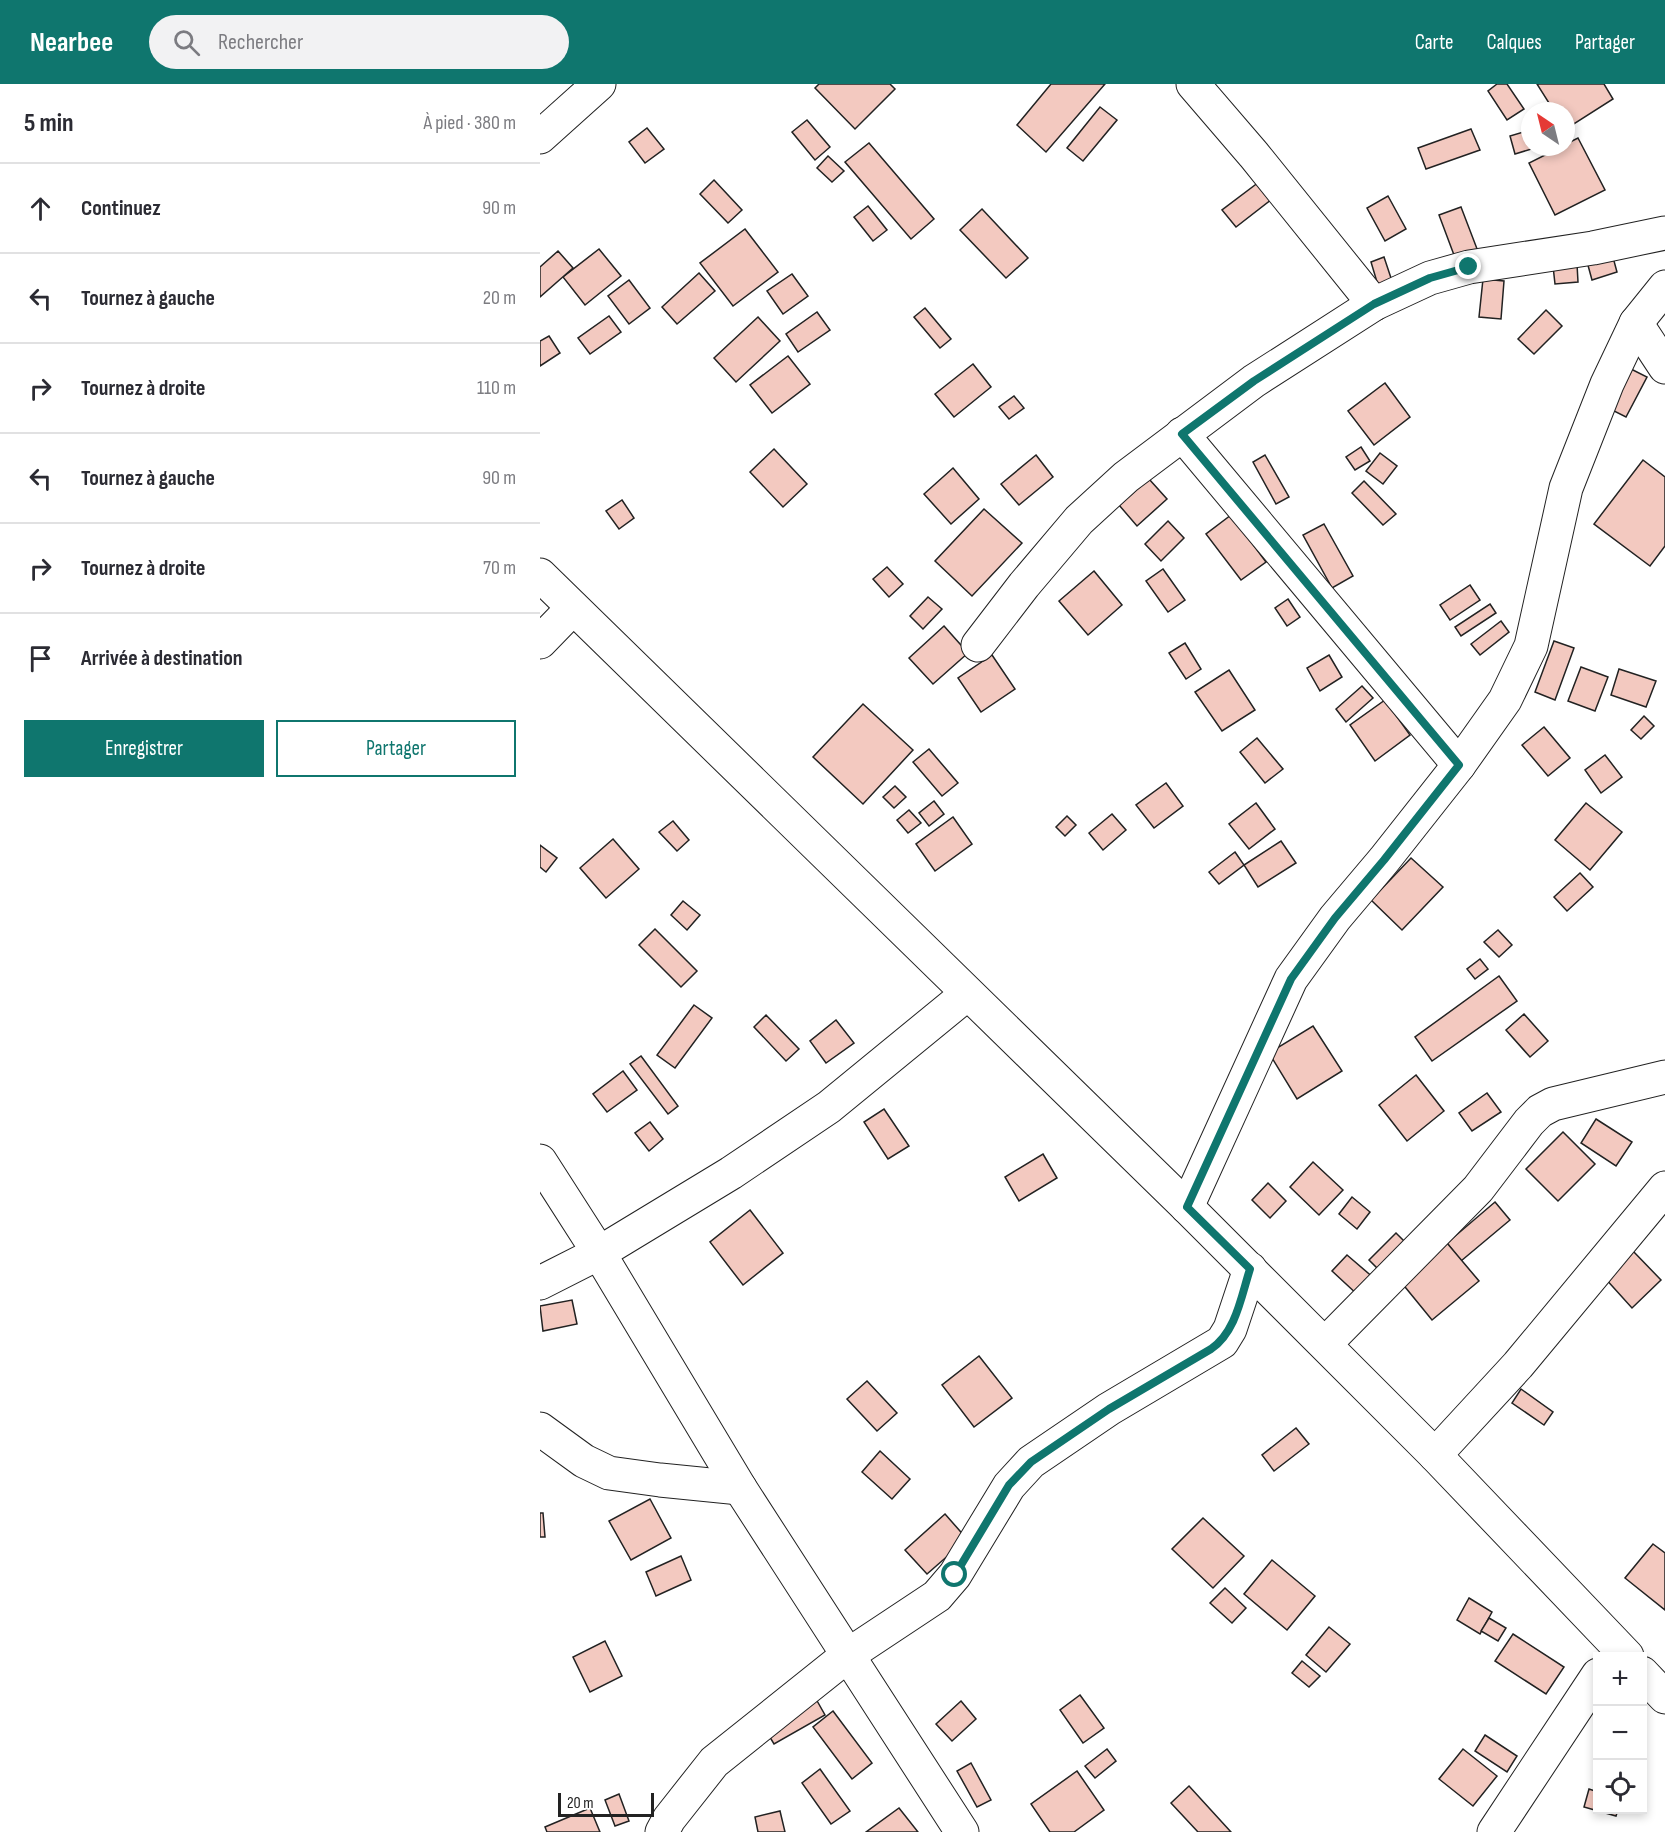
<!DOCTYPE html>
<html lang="fr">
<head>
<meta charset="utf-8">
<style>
  :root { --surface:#fff; --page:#f2f2f3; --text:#2b2b33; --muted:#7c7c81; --line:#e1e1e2; --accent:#0f766e }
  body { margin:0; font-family:"Sofia Sans Condensed",sans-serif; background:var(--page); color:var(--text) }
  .controls { position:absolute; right:18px; bottom:18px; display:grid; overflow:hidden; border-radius:0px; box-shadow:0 3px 9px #0003 }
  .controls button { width:54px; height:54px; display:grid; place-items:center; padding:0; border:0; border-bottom:2px solid var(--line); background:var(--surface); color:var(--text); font:30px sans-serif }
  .compass { position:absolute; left:981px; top:18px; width:54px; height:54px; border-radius:50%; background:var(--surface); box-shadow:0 3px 9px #0003; rotate:325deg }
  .scale { position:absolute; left:18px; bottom:15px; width:96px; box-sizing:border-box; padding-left:6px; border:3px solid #222; border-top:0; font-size:16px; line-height:21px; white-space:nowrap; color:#222; -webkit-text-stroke:4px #fff; paint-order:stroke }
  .stop { position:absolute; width:18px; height:18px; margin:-14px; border:4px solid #0f766e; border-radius:50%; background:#fff }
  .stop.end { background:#0f766e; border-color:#fff; box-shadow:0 2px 6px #0008 }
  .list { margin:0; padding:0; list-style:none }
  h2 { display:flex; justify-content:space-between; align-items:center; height:78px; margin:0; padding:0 24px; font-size:26px }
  h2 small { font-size:20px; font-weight:400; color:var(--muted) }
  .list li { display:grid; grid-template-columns:39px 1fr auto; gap:18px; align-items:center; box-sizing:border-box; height:90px; padding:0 24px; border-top:2px solid var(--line) }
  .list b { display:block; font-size:22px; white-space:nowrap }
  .list em { font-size:20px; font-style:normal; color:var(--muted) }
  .actions { display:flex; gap:12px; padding:18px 24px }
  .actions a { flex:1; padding:14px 0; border:2px solid var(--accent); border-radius:0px; text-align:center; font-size:21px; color:var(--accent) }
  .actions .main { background:var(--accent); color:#fff }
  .icon { flex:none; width:33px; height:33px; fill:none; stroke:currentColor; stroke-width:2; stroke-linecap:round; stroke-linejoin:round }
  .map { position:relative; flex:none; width:1125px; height:1748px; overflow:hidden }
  header { display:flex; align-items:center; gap:36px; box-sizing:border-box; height:84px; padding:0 30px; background:var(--accent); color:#fff }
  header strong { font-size:28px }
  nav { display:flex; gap:33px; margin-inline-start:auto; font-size:21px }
  .search { width:420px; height:54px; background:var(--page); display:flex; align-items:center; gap:15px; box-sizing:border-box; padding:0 21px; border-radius:33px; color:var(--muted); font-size:22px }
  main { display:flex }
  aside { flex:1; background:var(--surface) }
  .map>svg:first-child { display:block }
  .building { fill:#f3c9c0; stroke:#222; stroke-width:1.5 }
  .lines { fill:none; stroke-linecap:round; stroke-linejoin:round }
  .minor-casing { stroke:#222; stroke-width:35 }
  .minor { stroke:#fff; stroke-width:33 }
  .route { stroke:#0f766e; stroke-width:8 }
</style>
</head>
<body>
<header>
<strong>Nearbee</strong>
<div class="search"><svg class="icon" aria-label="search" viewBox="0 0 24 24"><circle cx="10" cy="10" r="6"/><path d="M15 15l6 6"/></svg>Rechercher</div>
<nav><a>Carte</a><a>Calques</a><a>Partager</a></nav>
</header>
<main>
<aside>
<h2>5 min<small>À pied · 380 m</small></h2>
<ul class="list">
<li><svg class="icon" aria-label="ahead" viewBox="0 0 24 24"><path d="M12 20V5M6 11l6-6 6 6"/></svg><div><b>Continuez</b></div><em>90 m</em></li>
<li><svg class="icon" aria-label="left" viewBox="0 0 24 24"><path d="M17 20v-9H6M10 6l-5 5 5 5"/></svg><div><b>Tournez à gauche</b></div><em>20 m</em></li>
<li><svg class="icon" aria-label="right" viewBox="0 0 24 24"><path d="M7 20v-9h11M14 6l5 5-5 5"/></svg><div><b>Tournez à droite</b></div><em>110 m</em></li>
<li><svg class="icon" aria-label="left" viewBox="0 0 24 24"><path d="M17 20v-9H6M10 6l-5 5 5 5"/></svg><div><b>Tournez à gauche</b></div><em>90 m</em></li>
<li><svg class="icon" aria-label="right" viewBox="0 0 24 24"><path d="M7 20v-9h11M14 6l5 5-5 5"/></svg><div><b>Tournez à droite</b></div><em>70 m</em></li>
<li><svg class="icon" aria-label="arrive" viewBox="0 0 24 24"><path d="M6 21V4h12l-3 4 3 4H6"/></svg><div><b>Arrivée à destination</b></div></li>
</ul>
<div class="actions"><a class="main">Enregistrer</a><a>Partager</a></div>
</aside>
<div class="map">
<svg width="1125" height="1748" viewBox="0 0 1125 1748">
  <rect width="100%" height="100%" fill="#fff"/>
  <!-- building -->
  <g class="building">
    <path d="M279,0h71l5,5 -40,40 -40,-41z"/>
    <path d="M511,0h54l-59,68 -29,-27z"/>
    <path d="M957,0h10l17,25 -17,11 -19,-29z"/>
    <path d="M997,0h67l9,15 -47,30v-18h-12z"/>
    <path d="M560,23l17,13 -34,41 -16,-13z"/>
    <path d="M267,36l23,27 -15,13 -23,-28z"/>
    <path d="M107,44l17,21 -19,14 -16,-21z"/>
    <path d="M931,45l9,21 -54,19 -8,-21z"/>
    <path d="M990,46v17h8l-23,7 -5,-18z"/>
    <path d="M1038,54l27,52 -50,25 -26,-52 32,-16h5v-3z"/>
    <path d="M329,59l65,76 -23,20 -66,-77z"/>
    <path d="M288,72l16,15 -12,11 -15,-14z"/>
    <path d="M174,96l28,30 -14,13 -28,-29z"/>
    <path d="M719,98l13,17 -36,28 -14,-17z"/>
    <path d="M848,112l18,33 -21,12 -18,-33z"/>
    <path d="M328,122l19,24 -14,11 -19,-24z"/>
    <path d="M921,123l18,47 -22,9 -18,-48z"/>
    <path d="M442,125l46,49 -22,20 -46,-48z"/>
    <path d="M205,145l33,43 -45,34 -33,-43z"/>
    <path d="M59,165l22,27 -36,29 -22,-28z"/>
    <path d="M1071,166l6,22 -25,8 -6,-22z"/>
    <path d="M18,167l15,17 -33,29v-30z"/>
    <path d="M844,173l10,30 -14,5 -9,-30z"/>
    <path d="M1037,180l1,18 -23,2 -2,-18z"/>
    <path d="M159,189l16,18 -38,33 -15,-17z"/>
    <path d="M252,190l16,22 -25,18 -16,-23z"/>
    <path d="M943,195l21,2 -3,38 -22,-2z"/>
    <path d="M89,196l21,28 -21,16 -21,-28z"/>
    <path d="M385,224l26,31 -11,9 -26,-31z"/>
    <path d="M1006,226l16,16 -28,28 -16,-15z"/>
    <path d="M277,228l13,18 -32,22 -12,-18z"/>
    <path d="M69,232l12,16 -31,22 -12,-16z"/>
    <path d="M218,233l22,24 -44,41 -22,-24z"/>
    <path d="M9,252l11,17 -20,13v-25z"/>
    <path d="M248,272l22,28 -38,29 -22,-28z"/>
    <path d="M433,280l18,23 -37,30 -19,-23z"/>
    <path d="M1089,284l18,9 -21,40 -18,-9z"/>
    <path d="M845,299l25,34 -36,28 -26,-34z"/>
    <path d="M474,312l10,12 -15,11 -10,-12z"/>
    <path d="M821,363l9,14 -15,9 -9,-13z"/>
    <path d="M234,365l33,35 -24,23 -33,-35z"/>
    <path d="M840,369l17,13 -14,18 -17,-13z"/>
    <path d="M496,371l17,22 -34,28 -18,-21z"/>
    <path d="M725,371l24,42 -13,7 -23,-42z"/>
    <path d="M1103,376l22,17v69l-15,20 -56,-42z"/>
    <path d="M413,384l26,31 -28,25 -27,-30z"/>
    <path d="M609,395l18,20 -30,27 -18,-21z"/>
    <path d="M824,397l32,33 -13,11 -31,-32z"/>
    <path d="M82,416l12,18 -15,11 -13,-18z"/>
    <path d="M444,425l38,34 -50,53 -37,-35z"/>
    <path d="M691,431l35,47 -25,18 -35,-46z"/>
    <path d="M628,437l16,17 -23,23 -16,-17z"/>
    <path d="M784,440l29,52 -21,12 -29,-53z"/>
    <path d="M347,483l16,17 -14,13 -16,-18z"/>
    <path d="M623,485l22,31 -17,12 -22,-31z"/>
    <path d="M554,487l28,34 -34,30 -29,-34z"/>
    <path d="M930,501l10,15 -30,20 -10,-15z"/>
    <path d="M388,513l14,12 -19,20 -13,-13z"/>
    <path d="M748,515l12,18 -13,9 -12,-18z"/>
    <path d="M950,520l6,9 -35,23 -6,-9z"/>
    <path d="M961,537l8,11 -29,23 -9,-11z"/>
    <path d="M404,542l24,27 -35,31 -24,-26z"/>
    <path d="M1014,557l20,7 -19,52 -20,-8z"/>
    <path d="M645,559l16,26 -15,10 -17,-26z"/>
    <path d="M452,571l23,34 -34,23 -23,-34z"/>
    <path d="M789,571l13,22 -22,14 -13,-23z"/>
    <path d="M1041,583l27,10 -13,34 -27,-10z"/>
    <path d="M1079,585l37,12 -10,26 -35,-12z"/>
    <path d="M689,586l26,40 -33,21 -27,-39z"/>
    <path d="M822,602l11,12 -27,24 -10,-13z"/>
    <path d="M845,616l25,35 -35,26 -25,-36z"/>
    <path d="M323,620l50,46 -50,54 -50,-47z"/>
    <path d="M1104,632l10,10 -13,13 -10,-9z"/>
    <path d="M1004,643l26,31 -22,18 -26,-31z"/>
    <path d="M717,654l26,31 -18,14 -25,-31z"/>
    <path d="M389,665l29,34 -16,13 -29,-34z"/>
    <path d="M1065,671l17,22 -21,16 -16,-23z"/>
    <path d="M626,699l17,23 -29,22 -18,-23z"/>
    <path d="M355,702l11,11 -12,11 -11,-11z"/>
    <path d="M394,717l10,13 -15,12 -10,-13z"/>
    <path d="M716,719l19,26 -26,20 -20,-25z"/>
    <path d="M1046,719l36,29 -32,38 -35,-30z"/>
    <path d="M369,726l12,13 -13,10 -11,-13z"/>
    <path d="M572,730l14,16 -23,20 -14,-17z"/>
    <path d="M527,732l9,9 -11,11 -9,-9z"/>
    <path d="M413,733l19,27 -37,27 -19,-27z"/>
    <path d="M133,737l16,19 -12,11 -18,-19z"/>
    <path d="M73,755l26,30 -33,29 -26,-30z"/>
    <path d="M741,757l15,22 -38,24 -14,-22z"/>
    <path d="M0,761l17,13 -11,14 -6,-5z"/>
    <path d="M695,768l9,13 -25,19 -10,-12z"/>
    <path d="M871,774l32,29 -41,43 -31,-30z"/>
    <path d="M1040,789l13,14 -26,24 -13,-14z"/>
    <path d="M143,817l17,14 -13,15 -16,-15z"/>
    <path d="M115,845l42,42 -16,16 -42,-42z"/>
    <path d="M958,846l14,15 -13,12 -15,-15z"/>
    <path d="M940,875l8,10 -13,10 -8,-10z"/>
    <path d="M959,892l18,25 -85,60 -17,-24z"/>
    <path d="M154,921l18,13 -37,50 -18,-13z"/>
    <path d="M984,930l24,27 -18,16 -24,-27z"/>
    <path d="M226,931l33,34 -13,12 -32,-34z"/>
    <path d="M296,936l18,23 -28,20 -16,-22z"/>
    <path d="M773,942l29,45 -45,28 -28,-46z"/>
    <path d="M101,972l37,50 -10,8 -38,-50z"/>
    <path d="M83,987l14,19 -30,22 -14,-18z"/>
    <path d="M876,991l28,36 -37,30 -28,-36z"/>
    <path d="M947,1009l14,19 -29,19 -13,-18z"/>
    <path d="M344,1025l25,37 -21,13 -24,-37z"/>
    <path d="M1056,1035l36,23 -16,24 -35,-23z"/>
    <path d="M110,1038l13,17 -14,12 -14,-18z"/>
    <path d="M1023,1048l32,32 -37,37 -32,-32z"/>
    <path d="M503,1070l14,24 -38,23 -14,-24z"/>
    <path d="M773,1078l30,28 -24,25 -29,-28z"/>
    <path d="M728,1099l18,18 -16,17 -18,-18z"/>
    <path d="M812,1113l18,15 -13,17 -18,-15z"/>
    <path d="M955,1118l15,18 -49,41 -14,-18z"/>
    <path d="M210,1126l33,43 -40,32 -33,-43z"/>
    <path d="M856,1149l16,16 -27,27 -16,-16z"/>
    <path d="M907,1159l32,38 -47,39 -31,-38z"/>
    <path d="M1092,1166l29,30 -29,28 -28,-31z"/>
    <path d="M807,1171l28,24 -16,17 -27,-25z"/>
    <path d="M32,1216l5,24 -34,7 -3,-25z"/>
    <path d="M439,1272l33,42 -38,29 -32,-42z"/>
    <path d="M327,1297l30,32 -20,18 -30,-32z"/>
    <path d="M981,1305l32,23 -9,13 -32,-22z"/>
    <path d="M756,1344l13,16 -35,27 -12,-16z"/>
    <path d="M340,1367l30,28 -18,20 -30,-27z"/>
    <path d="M110,1415l21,39 -40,22 -22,-39z"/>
    <path d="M0,1429h3l2,24h-5z"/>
    <path d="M405,1430l22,25 -40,35 -22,-24z"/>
    <path d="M663,1434l41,38 -31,32 -41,-39z"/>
    <path d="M1113,1460l12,9v57l-40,-32z"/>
    <path d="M141,1472l10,24 -35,16 -10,-24z"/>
    <path d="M732,1476l43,36 -28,34 -43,-36z"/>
    <path d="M685,1504l21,20 -14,15 -22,-20z"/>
    <path d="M929,1514l23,14 -12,22 -23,-14z"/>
    <path d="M949,1534l17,10 -8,13 -17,-10z"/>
    <path d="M789,1543l21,17 -24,28 -20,-17z"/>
    <path d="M973,1550l51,33 -18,27 -51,-33z"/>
    <path d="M65,1557l17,35 -32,16 -17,-35z"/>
    <path d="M762,1577l18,15 -11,11 -17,-14z"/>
    <path d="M540,1611l24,33 -21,15 -23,-33z"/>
    <path d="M276,1615l9,16 -51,29 -9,-15z"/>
    <path d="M421,1617l15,18 -24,22 -16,-17z"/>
    <path d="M293,1627l39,52 -20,16 -39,-52z"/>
    <path d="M945,1651l32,21 -10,16 -32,-21z"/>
    <path d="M567,1665l9,12 -21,17 -10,-12z"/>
    <path d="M923,1665l34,27 -24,30 -34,-27z"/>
    <path d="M431,1679l20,37 -14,7 -20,-36z"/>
    <path d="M280,1685l30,42 -19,13 -29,-41z"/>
    <path d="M537,1687l27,39 -30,22h-24l-19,-28z"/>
    <path d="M649,1702l42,46h-33l-27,-29z"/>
    <path d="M1049,1705l9,3v18h20l-2,6 -32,-9z"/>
    <path d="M79,1710l10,27 -14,5 -10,-26z"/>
    <path d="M50,1724l10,24h-53l-2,-5z"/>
    <path d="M359,1724l19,24h-52z"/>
    <path d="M240,1727l5,21h-27l-3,-15z"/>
  </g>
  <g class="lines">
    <!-- minor casing -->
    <g class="minor-casing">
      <g id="minor">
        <path d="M653,0l61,71 120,149"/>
        <path d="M0,53l59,-53"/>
        <path d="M1096,239l29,44"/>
        <path d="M642,350l277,331"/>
        <path d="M0,491l647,632 248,248 192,201"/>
        <path d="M0,558l33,-34"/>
        <path d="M438,561l46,-60 55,-65 47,-43 128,-96 120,-77 56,-26 39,-11 124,-19 72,-15"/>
        <path d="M0,1077l59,92 141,235 222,344"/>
        <path d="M647,1123l104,-228 44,-61 49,-58 75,-95 46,-65 26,-54 35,-158 41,-104 29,-61 29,-36"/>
        <path d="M0,1199l59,-30 132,-80 98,-66 138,-113"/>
        <path d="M785,1260l153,-155 51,-67 11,-11 13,-7 112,-27"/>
        <path d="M0,1345l44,32 25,12 51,7 80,8"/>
        <path d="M895,1371l83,-90 147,-177"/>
        <path d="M1102,1589l23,24"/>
        <path d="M122,1748l7,-13 45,-57 134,-107 89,-59 18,-21 54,-89 22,-24 78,-53 113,-67 8,-13 20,-60"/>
        <path d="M954,1748l104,-157"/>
      </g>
    </g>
    <!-- minor -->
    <use href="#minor" class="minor"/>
  </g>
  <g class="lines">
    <!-- route -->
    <path class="route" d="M415,1491l54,-90 22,-23 78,-53 102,-60c25,-17 30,-52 39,-80l-63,-62 104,-228 44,-61 49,-58 75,-95 -277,-331 72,-53 120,-77 56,-26 39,-11"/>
  </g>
</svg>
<div class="controls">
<button>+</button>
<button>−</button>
<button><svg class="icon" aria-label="locate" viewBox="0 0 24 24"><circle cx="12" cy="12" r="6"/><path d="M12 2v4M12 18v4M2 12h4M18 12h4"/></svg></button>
</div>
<svg class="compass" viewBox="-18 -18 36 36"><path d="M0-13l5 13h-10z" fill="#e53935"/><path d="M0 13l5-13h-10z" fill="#7c7c81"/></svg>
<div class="scale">20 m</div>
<div class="stop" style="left:415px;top:1491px"></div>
<div class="stop end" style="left:929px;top:183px"></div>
</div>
</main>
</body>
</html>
